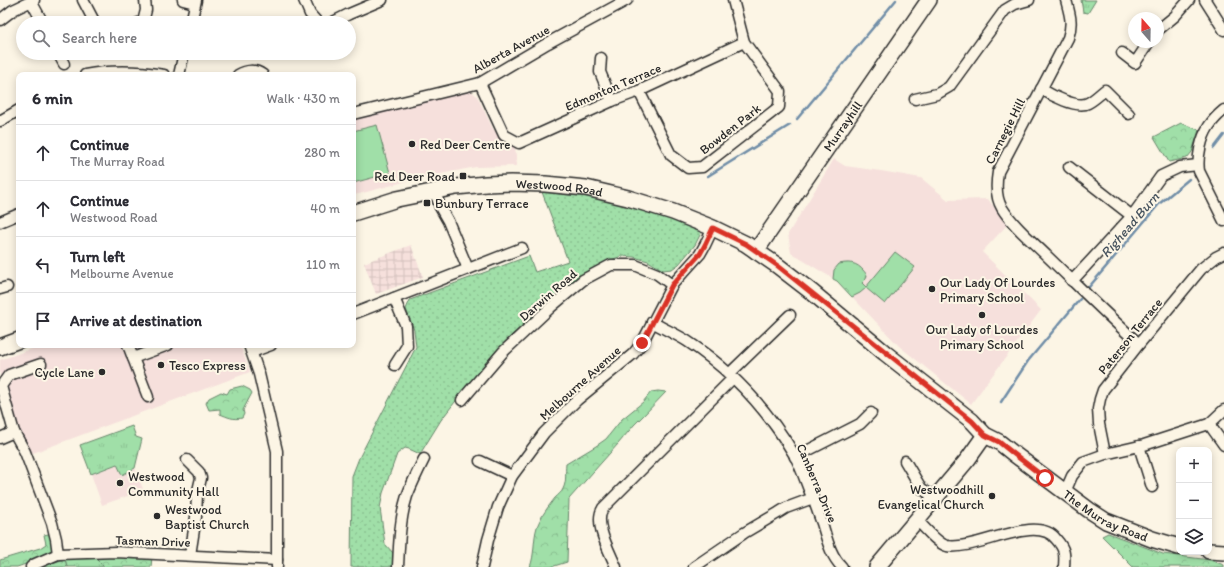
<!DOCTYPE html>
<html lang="en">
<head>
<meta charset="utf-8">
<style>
  :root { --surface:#fff; --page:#f2f2f3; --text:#2b2b33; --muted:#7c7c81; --line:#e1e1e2 }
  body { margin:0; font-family:Itim,sans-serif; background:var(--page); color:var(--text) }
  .controls { position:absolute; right:12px; bottom:12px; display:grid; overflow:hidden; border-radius:8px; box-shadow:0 2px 10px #0003 }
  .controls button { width:36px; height:36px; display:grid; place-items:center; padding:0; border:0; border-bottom:1px solid var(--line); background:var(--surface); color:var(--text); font:20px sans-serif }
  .compass { position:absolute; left:1128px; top:12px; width:36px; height:36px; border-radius:50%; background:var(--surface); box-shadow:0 2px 10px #0003; rotate:340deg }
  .stop { position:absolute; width:12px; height:12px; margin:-9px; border:3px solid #d93025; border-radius:50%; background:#fff }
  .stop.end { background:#d93025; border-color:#fff; box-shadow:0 1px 4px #0008 }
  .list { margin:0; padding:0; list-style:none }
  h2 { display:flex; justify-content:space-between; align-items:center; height:52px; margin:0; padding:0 16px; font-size:17px }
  h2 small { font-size:13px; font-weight:400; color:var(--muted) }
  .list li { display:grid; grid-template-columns:26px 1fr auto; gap:12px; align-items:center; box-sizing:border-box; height:56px; padding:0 16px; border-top:1px solid var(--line) }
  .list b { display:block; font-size:15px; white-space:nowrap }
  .list p { margin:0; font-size:13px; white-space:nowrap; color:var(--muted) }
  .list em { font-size:13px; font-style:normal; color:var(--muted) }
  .icon { flex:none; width:22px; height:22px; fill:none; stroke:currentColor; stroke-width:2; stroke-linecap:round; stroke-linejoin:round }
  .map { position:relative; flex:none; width:1224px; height:567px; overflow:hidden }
  .search { position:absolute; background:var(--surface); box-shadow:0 2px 10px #0003; left:16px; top:16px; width:340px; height:44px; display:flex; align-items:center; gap:10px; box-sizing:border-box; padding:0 14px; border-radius:22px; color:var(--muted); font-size:15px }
  .panel { position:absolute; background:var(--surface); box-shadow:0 2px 10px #0003; left:16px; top:72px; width:340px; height:276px; border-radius:8px }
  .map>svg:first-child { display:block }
  .built { fill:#f6e0dc }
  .industrial { fill:url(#industrial-grid) }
  .grass { fill:url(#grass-tufts); stroke:#66856a }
  .forest { fill:url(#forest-crowns); stroke:#66856a }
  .park { fill:url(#park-dots); stroke:#66856a }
  .garden { fill:#a0dfa8; stroke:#66856a }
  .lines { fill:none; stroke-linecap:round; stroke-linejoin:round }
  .stream { stroke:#6f8da7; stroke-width:2.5 }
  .street-casing { stroke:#2b2b2b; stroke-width:13 }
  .secondary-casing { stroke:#2b2b2b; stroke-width:18 }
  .street { stroke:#fcf5e5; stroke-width:10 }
  .secondary { stroke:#fcf5e5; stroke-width:15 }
  .route { stroke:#d93025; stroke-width:5 }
  .poi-dot { fill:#2b2b2b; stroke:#fcf5e5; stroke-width:1.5 }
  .labels { text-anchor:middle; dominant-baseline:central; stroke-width:4; stroke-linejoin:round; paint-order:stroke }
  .street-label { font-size:13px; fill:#2b2b2b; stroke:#fcf5e5 }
  .poi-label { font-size:13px; fill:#2b2b2b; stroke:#fcf5e5; text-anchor:start }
  .water-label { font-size:14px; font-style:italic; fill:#48545f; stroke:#fcf5e5 }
</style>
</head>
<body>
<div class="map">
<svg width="1224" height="567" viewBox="0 0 1224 567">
  <defs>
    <pattern id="industrial-grid" width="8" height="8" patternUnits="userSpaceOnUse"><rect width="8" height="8" fill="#f6e0dc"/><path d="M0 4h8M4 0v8" fill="none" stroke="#d3c0bd"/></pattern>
    <pattern id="grass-tufts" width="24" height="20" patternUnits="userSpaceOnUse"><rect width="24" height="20" fill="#a0dfa8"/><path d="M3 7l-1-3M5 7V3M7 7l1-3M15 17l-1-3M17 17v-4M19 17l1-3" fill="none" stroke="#8ac091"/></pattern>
    <pattern id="forest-crowns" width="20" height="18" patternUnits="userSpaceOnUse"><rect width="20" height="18" fill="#a0dfa8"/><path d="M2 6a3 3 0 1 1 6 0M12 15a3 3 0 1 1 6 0" fill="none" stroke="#8ac091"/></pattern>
    <pattern id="park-dots" width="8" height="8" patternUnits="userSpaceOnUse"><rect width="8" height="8" fill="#a0dfa8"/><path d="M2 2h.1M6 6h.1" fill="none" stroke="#8ac091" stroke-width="1.8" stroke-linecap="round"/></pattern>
  </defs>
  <rect width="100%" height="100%" fill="#fcf5e5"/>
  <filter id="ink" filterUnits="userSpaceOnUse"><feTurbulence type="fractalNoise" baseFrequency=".025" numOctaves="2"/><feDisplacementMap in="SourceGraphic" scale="8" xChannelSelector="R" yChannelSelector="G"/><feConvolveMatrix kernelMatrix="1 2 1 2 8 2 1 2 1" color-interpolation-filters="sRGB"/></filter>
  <g filter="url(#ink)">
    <!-- built -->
    <g class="built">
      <path d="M471,91l6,5 16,33 12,12 10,5 2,20 -41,1 -61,12 -56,15 -6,1v-76z"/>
      <path d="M834,159l11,7 36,5 40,7 27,22 40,-1 19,26 -25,27 59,58 -70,94 -72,-58 -62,-65 -46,-28 -3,-19z"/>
      <path d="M43,345h197l10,27 -217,81 -8,-6 -25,-61v-26z"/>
      <path d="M117,464l5,11 13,-7 10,26 -6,-2 -37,13 -11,-31z"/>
    </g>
    <!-- industrial -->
    <path class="industrial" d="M411,245l12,32 -47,17 -12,-31z"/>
    <!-- grass -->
    <g class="grass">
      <path d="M1081,0h15l-8,13 -5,-1z"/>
      <path d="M132,426l4,11 6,2 -7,29 -13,7 -5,-11 -26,10 -11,-29z"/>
      <path d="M94,556l11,11h-38l-2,-8z"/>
    </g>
    <!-- forest -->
    <g class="forest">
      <path d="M1181,123l18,7 -7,22 -5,6 -18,4 -15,-25z"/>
      <path d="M242,386l8,4 2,3 -9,17 1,4 -2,4c-9,2 -14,-1 -22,-4v-5l-11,1 -3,-7 3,-5 12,-6 6,2 3,-5z"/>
      <path d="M658,391l8,1 -23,24 -9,9 -16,19 -49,55 -2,63 -16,5h-21c5,-13 3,-27 7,-40 4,-11 11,-20 18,-29 3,-3 7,-6 8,-9 4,-8 2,-16 3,-25l30,-18 10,-7 16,-20 21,-17 8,-10z"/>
      <path d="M52,533l3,17 -6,6 -32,11h-17v-7l40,-12 6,-4 -2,-9z"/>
      <path d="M1108,533l55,21 47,6 14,5v2h-91l-31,-31z"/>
      <path d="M94,556l58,1 -1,10h-46z"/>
      <path d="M65,559l2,8h-27l2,-1z"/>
    </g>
    <!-- park -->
    <path class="park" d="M542,192l54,6 39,9 63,20 3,6 -6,12 -16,19 -7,5 -9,1 -15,-9 -14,-4 -12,-1 -17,6 -16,9 -38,36 -39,28 -10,14 -40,44 -21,27 -21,34 -11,-5 -4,-1 -8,6 -14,39 -3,15 5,36 9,10 -1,13h-42l1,-91 7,-18 57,-111 -2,-17 -8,-21 4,-9 119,-44 6,16 33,-11z"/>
    <!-- garden -->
    <g class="garden">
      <path d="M377,125l13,48 -37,10v-52z"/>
      <path d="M895,252l20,15 -30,37 -19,-16 -6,5 -8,4 -15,-16 -4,-2 1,-9 5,-6c14,-3 20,0 28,11l-1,4 -4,4 4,4z"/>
    </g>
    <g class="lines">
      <!-- stream -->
      <g class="stream">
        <path d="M797,119l99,-119"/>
        <path d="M1214,148l10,-13"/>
        <path d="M708,176l82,-51"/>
        <path d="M1089,287l70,-83 30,-25"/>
        <path d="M1001,402l27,-41 52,-62"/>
      </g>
      <!-- street casing -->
      <g class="street-casing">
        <g id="street">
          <path d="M83,0l12,23"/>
          <path d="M183,0l12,3"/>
          <path d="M304,0l6,14 8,9"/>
          <path d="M1066,0c4,15 7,23 2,38l-70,134c-2,12 -3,25 4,36 11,18 30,33 46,49 30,29 60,59 91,87"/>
          <path d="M1205,0l19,30"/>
          <path d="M31,1l12,22"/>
          <path d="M0,20l13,-10 21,-10"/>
          <path d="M138,23l5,-1 3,-12 -1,-10"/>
          <path d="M191,23l5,-23"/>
          <path d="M331,23l18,-9 33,-14"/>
          <path d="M1158,30l17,-14 14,-16"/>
          <path d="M58,53l6,11"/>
          <path d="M1122,53l13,10 14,-21"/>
          <path d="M601,58l-1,14 12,29"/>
          <path d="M85,75c26,-5 53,-4 79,0"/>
          <path d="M179,75l5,-22"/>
          <path d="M238,75c8,-5 17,-6 25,0"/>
          <path d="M480,83l24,52 15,8 93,-42 27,-10 105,-49"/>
          <path d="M1041,89c10,6 36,20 47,14 6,-3 12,-9 17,-13l24,24"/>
          <path d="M639,91l32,64 17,13 14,-1 77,-60 1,-16 -36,-49 -11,-42"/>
          <path d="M915,99l22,-5 12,-7 56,-77 10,-6 14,-4"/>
          <path d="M1224,110c-6,5 -11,10 -15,16 -8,12 -12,31 -10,45l25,50"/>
          <path d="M353,114l127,-31 68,-40 79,-43"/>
          <path d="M0,121l19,-11"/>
          <path d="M1069,167l63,49"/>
          <path d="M435,191l5,16 8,14 20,48"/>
          <path d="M0,222l19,-8"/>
          <path d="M1072,281l60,-65 29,-40 19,-9 18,-2"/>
          <path d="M0,289l7,-2"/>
          <path d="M394,298l12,28 1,20 -12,19"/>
          <path d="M353,314l169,-66"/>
          <path d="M652,322c12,7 24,12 35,19 44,29 81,69 108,115 6,11 10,24 15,36 5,10 8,21 12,31 5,16 8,32 20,44"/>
          <path d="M128,345l20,52"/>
          <path d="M249,345l10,29 18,77v116"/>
          <path d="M252,352l19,-7"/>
          <path d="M133,358l35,-13"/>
          <path d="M41,364l-32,11 -8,11 13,46 11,20 27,71 4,16 2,15"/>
          <path d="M729,374l61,-59"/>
          <path d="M462,400l41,-48 48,-45 32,-27 28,-15h24l22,9 15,11"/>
          <path d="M1209,424l15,21"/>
          <path d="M0,438l14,-6"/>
          <path d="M1139,446l13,41"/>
          <path d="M1105,454l-6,-30 -1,-15 2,-10 3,-9 36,-46 62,-75 15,-12 8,-4"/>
          <path d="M795,457l65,-33 11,-11"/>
          <path d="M187,460l12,12 2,6 -4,17 -1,22 -6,38"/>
          <path d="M480,461l32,15"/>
          <path d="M905,461l16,27 14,10"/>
          <path d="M1065,492l7,-16 11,-14 22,-8 39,-9 65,-21 15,-14"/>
          <path d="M917,520c7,7 21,24 30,26 30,5 89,-33 109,-7 9,10 9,15 8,28"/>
          <path d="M31,567l4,-3 23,-10 58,-2 161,8"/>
          <path d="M398,567c1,-23 2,-49 9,-71 5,-13 11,-25 17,-37"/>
          <path d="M482,567l6,-27 10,-33 14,-31 32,-43 33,-33 56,-46 9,-11 30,-58 28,-31 5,-9 8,-17"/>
          <path d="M616,567c-6,-15 -23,-44 -13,-59l130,-130"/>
          <path d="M694,567l50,-34 34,-20 8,-5 27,-10"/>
        </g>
      </g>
      <!-- secondary casing -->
      <g class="secondary-casing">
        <g id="secondary">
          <path id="s1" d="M353,213l44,-14 59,-12 30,-3 25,-1 34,1 41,4 42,10 45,14 40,16 33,16 32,22 35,27 72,60 87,68 13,14 14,7 15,12 75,56 17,11 46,18 27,8"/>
          <path id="s2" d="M756,251l173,-251"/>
          <path d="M0,347l19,-7"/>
          <path d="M1209,551l15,1"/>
          <path d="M877,567l91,-108 17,-24"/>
        </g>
      </g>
      <!-- street -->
      <use href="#street" class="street"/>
      <!-- secondary -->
      <use href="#secondary" class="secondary"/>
    </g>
  </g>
  <g class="lines" filter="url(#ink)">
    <!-- route -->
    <path class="route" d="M642,343l30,-58 28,-31 5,-9 8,-17 33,16 32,22 194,155 13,14 14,7 15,12 31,24"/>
  </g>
  <!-- markers -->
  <g class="poi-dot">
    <circle cx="412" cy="144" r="4"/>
    <rect x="459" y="172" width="8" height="8" rx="2"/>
    <rect x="423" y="199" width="8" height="8" rx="2"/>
    <circle cx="932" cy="289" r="4"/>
    <circle cx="982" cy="315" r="4"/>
    <circle cx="161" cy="365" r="4"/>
    <circle cx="102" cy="372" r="4"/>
    <circle cx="120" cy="483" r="4"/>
    <circle cx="992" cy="496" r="4"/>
    <circle cx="157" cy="516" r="4"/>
  </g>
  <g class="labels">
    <!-- street labels -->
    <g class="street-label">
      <text transform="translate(511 49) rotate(-29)">Alberta Avenue</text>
      <text transform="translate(613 87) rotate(-23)">Edmonton Terrace</text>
      <text stroke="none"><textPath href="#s2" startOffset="152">Murrayhill</textPath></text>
      <text transform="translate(730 129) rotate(-38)">Bowden Park</text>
      <text transform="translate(1005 131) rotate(-63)">Carnegie Hill</text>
      <text stroke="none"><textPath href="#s1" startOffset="210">Westwood Road</textPath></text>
      <text transform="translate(548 295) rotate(-41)">Darwin Road</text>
      <text transform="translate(1130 336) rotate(-51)">Paterson Terrace</text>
      <text transform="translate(580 383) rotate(-42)">Melbourne Avenue</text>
      <text transform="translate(817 483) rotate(67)">Canberra Drive</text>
      <text stroke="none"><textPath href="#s1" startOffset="859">The Murray Road</textPath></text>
      <text transform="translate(153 541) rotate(2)">Tasman Drive</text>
    </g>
    <!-- poi labels -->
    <g class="poi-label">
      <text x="420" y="144">Red Deer Centre</text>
      <text x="455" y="176" text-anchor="end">Red Deer Road</text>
      <text x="435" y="203">Bunbury Terrace</text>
      <text x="940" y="282">Our Lady Of Lourdes<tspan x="940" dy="15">Primary School</tspan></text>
      <text x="982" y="329" text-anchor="middle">Our Lady of Lourdes<tspan x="982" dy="15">Primary School</tspan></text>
      <text x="169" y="365">Tesco Express</text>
      <text x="94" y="372" text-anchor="end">Cycle Lane</text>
      <text x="128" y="476">Westwood<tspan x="128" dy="15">Community Hall</tspan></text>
      <text x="984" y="489" text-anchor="end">Westwoodhill<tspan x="984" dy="15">Evangelical Church</tspan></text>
      <text x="165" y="509">Westwood<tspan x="165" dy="15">Baptist Church</tspan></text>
    </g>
    <!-- water labels -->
    <g class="water-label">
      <text transform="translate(1130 225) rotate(-49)">Righead Burn</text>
    </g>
  </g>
</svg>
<div class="controls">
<button>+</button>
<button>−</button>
<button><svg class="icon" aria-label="layers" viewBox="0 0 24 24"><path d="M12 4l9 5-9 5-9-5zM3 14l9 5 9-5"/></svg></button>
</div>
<svg class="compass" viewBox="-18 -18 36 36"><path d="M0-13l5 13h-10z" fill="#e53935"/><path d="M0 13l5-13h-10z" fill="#7c7c81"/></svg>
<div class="stop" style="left:1045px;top:478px"></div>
<div class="stop end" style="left:642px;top:343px"></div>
<div class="search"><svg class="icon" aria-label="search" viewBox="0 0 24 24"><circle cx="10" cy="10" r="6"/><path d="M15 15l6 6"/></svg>Search here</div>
<section class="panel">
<h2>6 min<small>Walk · 430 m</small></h2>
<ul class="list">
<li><svg class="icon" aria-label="ahead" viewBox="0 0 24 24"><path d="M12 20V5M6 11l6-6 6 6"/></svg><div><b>Continue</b><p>The Murray Road</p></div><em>280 m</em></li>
<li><svg class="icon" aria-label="ahead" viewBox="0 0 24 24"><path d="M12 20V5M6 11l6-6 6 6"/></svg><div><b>Continue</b><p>Westwood Road</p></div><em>40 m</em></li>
<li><svg class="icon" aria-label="left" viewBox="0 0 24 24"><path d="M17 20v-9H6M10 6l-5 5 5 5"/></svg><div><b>Turn left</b><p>Melbourne Avenue</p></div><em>110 m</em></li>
<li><svg class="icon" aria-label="arrive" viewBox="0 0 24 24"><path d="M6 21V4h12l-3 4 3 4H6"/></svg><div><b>Arrive at destination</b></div></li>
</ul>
</section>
</div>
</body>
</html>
